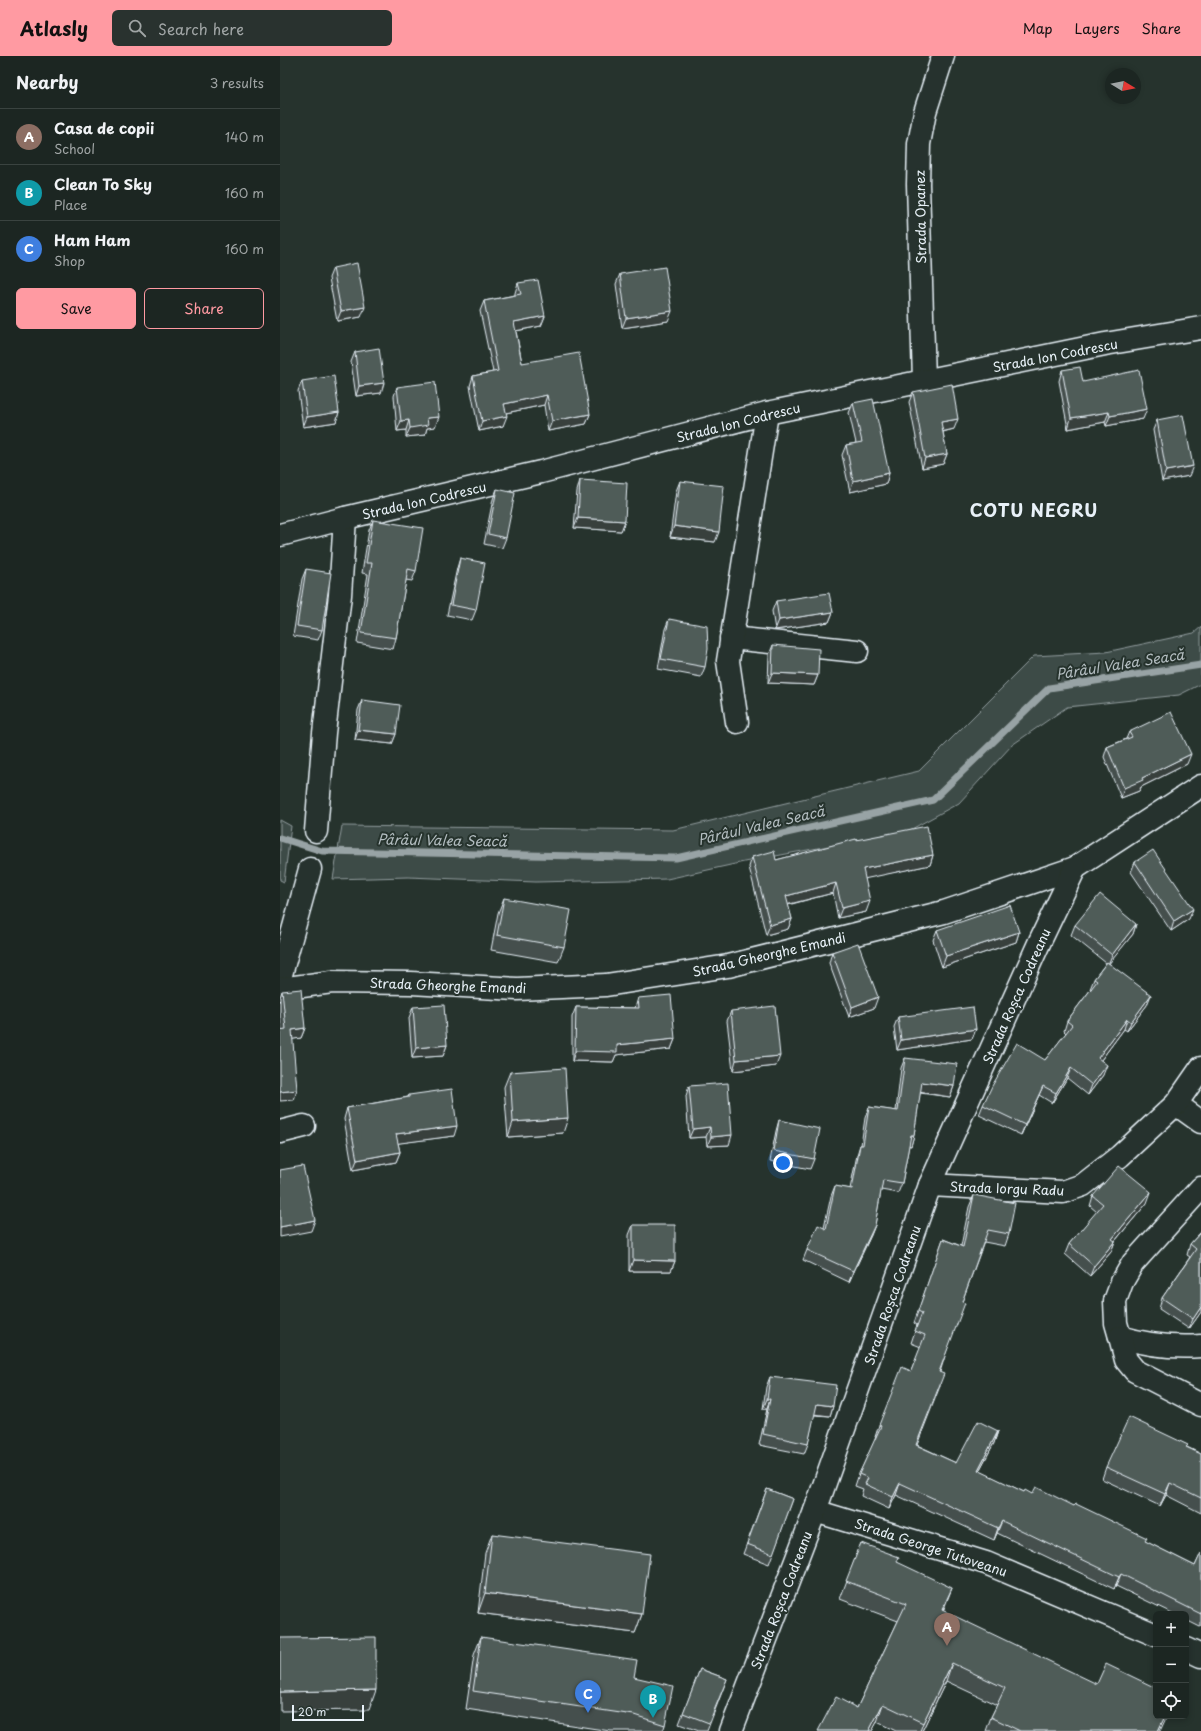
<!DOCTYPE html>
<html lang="en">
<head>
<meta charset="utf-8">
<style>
  :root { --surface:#1c2622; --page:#29322f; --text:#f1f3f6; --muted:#a0a5a5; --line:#3a4340; --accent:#ff9aa2 }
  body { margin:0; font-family:"Playpen Sans",sans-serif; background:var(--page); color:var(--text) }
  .controls { position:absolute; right:12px; bottom:12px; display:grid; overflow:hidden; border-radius:6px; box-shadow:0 2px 6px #0003 }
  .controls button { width:36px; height:36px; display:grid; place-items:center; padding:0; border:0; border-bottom:1px solid var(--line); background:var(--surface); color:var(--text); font:20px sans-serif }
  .compass { position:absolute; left:825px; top:12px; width:36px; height:36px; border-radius:50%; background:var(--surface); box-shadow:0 2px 6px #0003; rotate:100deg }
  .scale { position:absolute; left:12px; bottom:10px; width:72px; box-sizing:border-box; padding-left:4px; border:2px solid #e8f1f8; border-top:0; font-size:11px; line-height:14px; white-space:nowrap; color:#e8f1f8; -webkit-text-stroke:3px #26332d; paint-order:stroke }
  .you { position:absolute; left:503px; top:1107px; width:14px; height:14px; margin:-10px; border:3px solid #fff; border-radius:50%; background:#1a73e8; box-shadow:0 0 0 6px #1a73e833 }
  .badge { display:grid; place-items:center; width:26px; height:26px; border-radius:50%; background:var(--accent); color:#fff; font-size:13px; font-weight:700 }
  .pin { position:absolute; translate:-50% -33px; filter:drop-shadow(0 1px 2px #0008) }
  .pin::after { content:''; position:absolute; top:21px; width:14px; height:12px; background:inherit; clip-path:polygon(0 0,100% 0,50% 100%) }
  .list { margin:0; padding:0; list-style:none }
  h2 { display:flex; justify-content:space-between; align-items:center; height:52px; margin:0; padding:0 16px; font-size:17px }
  h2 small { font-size:13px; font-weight:400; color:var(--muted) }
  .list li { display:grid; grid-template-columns:26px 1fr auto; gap:12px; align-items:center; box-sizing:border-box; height:56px; padding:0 16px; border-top:1px solid var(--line) }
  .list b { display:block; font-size:15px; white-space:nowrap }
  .list p { margin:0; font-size:13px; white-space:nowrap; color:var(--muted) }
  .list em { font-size:13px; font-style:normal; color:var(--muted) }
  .actions { display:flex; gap:8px; padding:12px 16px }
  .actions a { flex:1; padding:9px 0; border:1px solid var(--accent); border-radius:6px; text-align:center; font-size:14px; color:var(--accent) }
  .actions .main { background:var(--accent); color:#111 }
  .icon { flex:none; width:22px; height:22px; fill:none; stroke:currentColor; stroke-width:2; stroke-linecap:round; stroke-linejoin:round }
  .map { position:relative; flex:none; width:921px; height:1675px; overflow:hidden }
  header { display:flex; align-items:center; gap:24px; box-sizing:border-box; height:56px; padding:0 20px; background:var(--accent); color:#111 }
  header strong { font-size:19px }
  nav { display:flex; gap:22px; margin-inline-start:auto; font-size:14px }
  .search { width:280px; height:36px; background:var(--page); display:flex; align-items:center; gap:10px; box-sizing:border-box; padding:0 14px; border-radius:6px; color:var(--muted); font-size:15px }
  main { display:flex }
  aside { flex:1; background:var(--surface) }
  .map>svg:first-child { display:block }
  .green { fill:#3e4b47; stroke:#939ea0 }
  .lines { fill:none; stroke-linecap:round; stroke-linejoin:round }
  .stream { stroke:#98a3a5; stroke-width:7 }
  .minor-casing { stroke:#e8f1f8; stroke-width:25 }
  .major-casing { stroke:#e8f1f8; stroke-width:25 }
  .minor { stroke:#26332d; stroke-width:22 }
  .major { stroke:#26332d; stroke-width:22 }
  .wall { fill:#454f4d; stroke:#e8f1f8 }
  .shaded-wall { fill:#38403e; stroke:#e8f1f8 }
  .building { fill:#505c59; stroke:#e8f1f8 }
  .labels { text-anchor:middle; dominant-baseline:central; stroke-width:4; stroke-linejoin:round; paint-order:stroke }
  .street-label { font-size:13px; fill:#e8f1f8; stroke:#26332d }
  .water-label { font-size:14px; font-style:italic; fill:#b3bdc0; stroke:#26332d }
  .district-label { font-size:17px; font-weight:bold; letter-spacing:1px; fill:#e8f1f8; stroke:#26332d }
</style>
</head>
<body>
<header>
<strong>Atlasly</strong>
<div class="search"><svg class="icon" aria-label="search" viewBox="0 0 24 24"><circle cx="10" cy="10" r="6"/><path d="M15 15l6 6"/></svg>Search here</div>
<nav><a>Map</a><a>Layers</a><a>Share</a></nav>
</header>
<main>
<aside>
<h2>Nearby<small>3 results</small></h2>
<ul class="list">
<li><span class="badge" style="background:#8d6e63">A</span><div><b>Casa de copii</b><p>School</p></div><em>140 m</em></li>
<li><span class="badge" style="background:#0f9aa8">B</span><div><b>Clean To Sky</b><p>Place</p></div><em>160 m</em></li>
<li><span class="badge" style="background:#3f7fe0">C</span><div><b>Ham Ham</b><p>Shop</p></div><em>160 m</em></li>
</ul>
<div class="actions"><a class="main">Save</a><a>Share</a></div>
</aside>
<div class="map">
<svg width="921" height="1675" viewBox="0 0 921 1675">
  <rect width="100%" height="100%" fill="#26332d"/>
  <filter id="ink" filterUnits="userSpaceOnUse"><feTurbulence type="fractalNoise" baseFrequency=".025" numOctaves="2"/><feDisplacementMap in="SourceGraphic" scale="8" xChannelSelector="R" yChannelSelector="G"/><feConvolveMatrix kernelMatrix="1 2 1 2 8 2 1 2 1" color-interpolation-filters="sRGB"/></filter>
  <g filter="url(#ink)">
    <!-- green -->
    <g class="green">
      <path d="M921,571v57l-22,11 -112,12 -55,38 -53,58 -51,28 -164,31 -77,17 -131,3 -128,-5 -75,2 9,-53 331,4 246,-59 115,-115 72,-4 88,-19z"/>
      <path d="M0,764l11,6 -7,56 -4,-2z"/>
    </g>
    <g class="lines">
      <!-- stream -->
      <path class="stream" d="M0,782l42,13 354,7 257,-58 116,-112 152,-23"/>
      <!-- minor casing -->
      <g class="minor-casing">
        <g id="minor">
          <path d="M644,324l-6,-196 1,-40 6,-32 18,-56"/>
          <path d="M451,582l126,13"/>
          <path d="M457,666l-9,-61 39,-248"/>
          <path d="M36,775l8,-98 16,-138 5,-77"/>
          <path d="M0,922l30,-109"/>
          <path d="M0,933l52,-7 79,1 106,6 89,-4 122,-19 216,-54 131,-44 126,-82"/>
          <path d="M896,1048l25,18"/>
          <path d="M0,1076l24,-6"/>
          <path d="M650,1129l133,7 20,-7 37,-29 56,-52 25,-36"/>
          <path d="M921,1132l-68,75 -11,19 -7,19 1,22 4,14c27,8 53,11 81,9"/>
          <path d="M840,1281l6,23 9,11 66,34"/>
          <path d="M535,1455l171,52 170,72"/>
          <path d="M906,1593l15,7"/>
          <path d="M451,1675l84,-220 115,-326 110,-244 35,-73"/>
        </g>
      </g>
      <!-- major casing -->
      <g class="major-casing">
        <path id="major" d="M0,479l65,-17 196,-46 226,-59 338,-69 96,-16"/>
      </g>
      <!-- minor -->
      <use href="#minor" class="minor"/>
      <!-- major -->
      <use href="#major" class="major"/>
    </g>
    <!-- wall -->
    <g class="wall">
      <path d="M53,212l28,49 -24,4 -8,-43z"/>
      <path d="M340,218l48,47 -46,7 -6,-44z"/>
      <path d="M238,227l27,33 -4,10 -25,5 6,32 68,51 -4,10 -38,7 -4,-26 -38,8 -3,13 -24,5 -9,-45 3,-10 20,-4 -13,-61 4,-10 31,-6v-2z"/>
      <path d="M75,296l26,41 -25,3 -5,-34z"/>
      <path d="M782,314l21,12 60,37 -37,7 -1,-4 -37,7 -9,-48z"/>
      <path d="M22,325l37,31 -3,10 -33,5 -5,-36z"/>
      <path d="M117,331l38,40 -8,1 -2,7 -19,2v-7l-9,1 -3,-35z"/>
      <path d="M633,336l41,37 -11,3 4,22 -4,10 -21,4 -13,-66z"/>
      <path d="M573,347l36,70 -3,11 -36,8 -8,-37 4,-10 10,-2 -7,-30z"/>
      <path d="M877,364l32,56 -27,5 -9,-51z"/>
      <path d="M300,424l45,41 -4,10 -47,-3 3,-37z"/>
      <path d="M400,425l35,61 -45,-5 6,-46z"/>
      <path d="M217,433l9,49 -4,10 -18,-4 9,-45z"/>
      <path d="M93,464l43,51 -4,10 -6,-1 -10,58 -3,11 -36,-6 11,-69 -6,-1 7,-43z"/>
      <path d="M180,502l16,52 -4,10 -25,-5 10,-47z"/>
      <path d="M26,513l16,61 -4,10 -25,-4 9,-57z"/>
      <path d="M496,545l57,11 -4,10 -54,8 -3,-19z"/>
      <path d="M389,563l36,48 -4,10 -43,-8 7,-40z"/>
      <path d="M493,589l45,30 -4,10 -46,-2 1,-28z"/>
      <path d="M82,644l34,34 -4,10 -37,-4 3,-30z"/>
      <path d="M849,676l58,32 -46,23 -2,4 -18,7 -17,-41 3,-10 19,-8z"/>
      <path d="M576,784l77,15 -3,10 -65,13 1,34 -28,6 -5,-25 -45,12 4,14 -4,10 -22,6 -17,-68 3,-10 24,3z"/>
      <path d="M855,806l54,57 -18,12 -40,-59z"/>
      <path d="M224,842l60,49 -6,15 -67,-12 7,-37z"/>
      <path d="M856,868l-3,10 -24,29 38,42 -20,26 -3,-2 -23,31 2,15 -15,20 -21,-17 -15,25 -13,-8 -18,40 -42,-20 4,-10 62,-45 21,-27 -2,-2 3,-10 24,-32h-1l4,-10 12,-16 -35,-28 4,-10z"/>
      <path d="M657,874l82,2 -3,10 -74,25 -9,-27z"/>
      <path d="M552,896l42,56 -25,9 -20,-54z"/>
      <path d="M2,935l23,37 -4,10 -9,1 2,61 -13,-70 -1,-13v-20z"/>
      <path d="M358,942l37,41 -4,10 -55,6 -3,7 -41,-1v-44l4,-10 59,1z"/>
      <path d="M133,951l34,38 -4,11 -31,2 -3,-40z"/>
      <path d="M451,955l45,55 -43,5 -6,-50z"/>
      <path d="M618,961l78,12 -4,10 -75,11 -3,-23z"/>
      <path d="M625,1002l49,28 -4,11 -30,-4 -6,42 -3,11 -2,-1 -7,38 -4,10 -17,-3 -6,35 -4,10 -22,47 -46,-22 4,-10 17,-22 7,-32 4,-10 15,3 7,-34 3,-10h1l4,-27 4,-11 27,4 5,-43z"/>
      <path d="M230,1016l53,61 -55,4 -4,-50z"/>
      <path d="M409,1030l40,59 -22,1 -1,-9 -17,1 -3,-42z"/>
      <path d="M129,1039l45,41 -56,7 2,9 -4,10 -43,8 -9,-51 3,-11 61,-11z"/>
      <path d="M499,1064l35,39 -4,10 -40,-8 6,-30z"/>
      <path d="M694,1139l35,39 -4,12 -21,-4 -22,60 -22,70v14l-23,59 39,18 42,-32 -4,12 -15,28 45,21 50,14 121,60 6,-13v72l-1,2 -14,-7v-6h-12l-58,-28 -2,3 -117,-56 -3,7 -98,-45 -7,14 -28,-13 2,-7 -8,-3 4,-12 17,-36 -1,-1 4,-12 32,-54 10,-24 -10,-4 6,-18 -3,-2 29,-84 18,7 8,-39z"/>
      <path d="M813,1140l54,7 -32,38 -4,11 -21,24 -25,-22 4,-10 28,-32 -7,-6z"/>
      <path d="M353,1169l42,36 -4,10h-42v-36z"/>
      <path d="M921,1176v80l-12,17 -30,-20 3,-11 28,-41 -3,-2 3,-11z"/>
      <path d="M490,1321l63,29 -3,10 -16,-1 -6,29 -4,10 -45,-9 8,-36h-4l3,-22z"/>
      <path d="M907,1391l14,7v59l-35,-18 -6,11 -58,-27 4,-12z"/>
      <path d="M487,1433l26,10 -24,65 -26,-10z"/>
      <path d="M212,1478l150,80 -7,19 -157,-20 7,-60z"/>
      <path d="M581,1487l36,19 48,44 -2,5 217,120h-174l5,-14 6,-12 -51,-24 -24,50h-26l-19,-9 -5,9h-54l39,-23 41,-87 -58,-22z"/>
      <path d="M201,1581l153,40 31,48 -2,6h-53l-144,-22 8,-54z"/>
      <path d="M420,1613l27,10 -20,52h-8l-20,-7z"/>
    </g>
    <!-- shaded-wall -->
    <g class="shaded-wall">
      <path d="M85,251l-4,10 -24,4 4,-10z"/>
      <path d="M392,255l-4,10 -46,7 4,-10z"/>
      <path d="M265,260l-4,10 -31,6 4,-10z"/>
      <path d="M104,327l-3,10 -25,3 3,-10z"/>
      <path d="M267,339l-3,10 -43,9 3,-10z"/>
      <path d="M867,353l-4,10 -37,7 4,-10z"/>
      <path d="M59,356l-3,10 -33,5 4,-10z"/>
      <path d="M829,356l-4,10 -37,7 3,-11z"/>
      <path d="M310,358l-4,10 -38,7 4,-10z"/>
      <path d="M227,360l-4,10 -24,5 3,-10z"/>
      <path d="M159,361l-4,10 -8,1 -2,7 -19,2 4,-9 17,-10z"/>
      <path d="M678,363l-4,10 -17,4 4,-11z"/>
      <path d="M129,364l-3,10 -9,1 4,-10z"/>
      <path d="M667,398l-4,10 -21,4 3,-10z"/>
      <path d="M913,410l-4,10 -27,5 4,-10z"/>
      <path d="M609,417l-3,11 -36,8 3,-11z"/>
      <path d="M298,462l47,3 -4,10 -47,-3z"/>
      <path d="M394,470l45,6 -4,10 -45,-5z"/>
      <path d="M553,556l-4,10 -54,8 4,-10z"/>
      <path d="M492,617l46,2 -4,10 -46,-2z"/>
      <path d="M78,674l38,4 -4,10 -37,-4z"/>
      <path d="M911,698l-4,10 -46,23 -2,4 -18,7 3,-10 18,-10z"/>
      <path d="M653,799l-3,10 -71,15 4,-11z"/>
      <path d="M556,827l-3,10 -51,13 4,-10z"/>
      <path d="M590,845l-4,11 -28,6 4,-10z"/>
      <path d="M913,853l-4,10 -18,12 3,-10z"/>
      <path d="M512,863l-4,10 -22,6 4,-10z"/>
      <path d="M856,868l-3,10 -25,31 4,-10z"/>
      <path d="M739,876l-3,10 -74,25 4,-11z"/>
      <path d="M871,939l-4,10 -20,26 4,-9z"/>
      <path d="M598,941l-4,11 -25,9 3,-10z"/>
      <path d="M847,963l-3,10 -29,39 3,-10z"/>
      <path d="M25,972l-4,10 -13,2 4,-10z"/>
      <path d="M696,973l-4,10 -75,11 4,-10z"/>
      <path d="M395,983l-4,10 -55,6 -3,7 -41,-1 3,-10 42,-6z"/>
      <path d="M167,989l-4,11 -31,2 4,-10z"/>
      <path d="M500,1000l-4,10 -43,5 3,-11z"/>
      <path d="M827,1009l-4,10 -15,20 4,-10z"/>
      <path d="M791,1012l-4,10 -15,25 4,-10z"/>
      <path d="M642,1026l32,4 -4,11 -32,-5z"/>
      <path d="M763,1030l-4,9 -18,40 4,-10z"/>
      <path d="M17,1034l-3,10 -14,1v-9z"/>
      <path d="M288,1062l-5,15 -55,4 5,-15z"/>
      <path d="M177,1070l-3,10 -61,8 3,-10z"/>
      <path d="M430,1071l-4,10 -17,1 4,-9z"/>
      <path d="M452,1079l-3,10 -22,1 4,-9z"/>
      <path d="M631,1079h3l-3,11 -4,-1z"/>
      <path d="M120,1096l-4,10 -43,8 4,-10z"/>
      <path d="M871,1136l-4,11 -39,46 4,-10z"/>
      <path d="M35,1164l-4,11 -31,6v-10z"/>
      <path d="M595,1169l-4,10 -22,47 4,-11z"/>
      <path d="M835,1185l-4,11 -21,24 4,-10z"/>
      <path d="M353,1204l42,1 -4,10h-42z"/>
      <path d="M921,1251v5l-12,17 4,-10z"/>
      <path d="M487,1343h3l-3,10h-4z"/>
      <path d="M537,1348l16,2 -3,10 -17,-2z"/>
      <path d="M718,1375l-4,12 -21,39 5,-12z"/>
      <path d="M620,1427l-4,12 -7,14 4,-12z"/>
      <path d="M890,1427l-4,12 -6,11 5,-12z"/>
      <path d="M722,1465l-5,12 -3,7 4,-12z"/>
      <path d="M841,1518l-5,12 -2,3 5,-12z"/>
      <path d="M672,1532l-7,18 -10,22 7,-18z"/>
      <path d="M205,1537l157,21 -7,19 -157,-20z"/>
      <path d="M672,1607l-6,18 -24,50h-2l3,-8z"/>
      <path d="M96,1634l-7,20 -89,1v-19z"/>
      <path d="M603,1648l-6,18 -5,9h-3z"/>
      <path d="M885,1660h2l-7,15h-2z"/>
    </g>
    <!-- building -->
    <g class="building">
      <path d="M77,207l8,44 -24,4 -8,-43z"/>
      <path d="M385,211l7,44 -46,7 -6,-44z"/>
      <path d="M258,224l7,36 -31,6 8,41 57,-10 11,61 -38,7 -5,-26 -43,9 3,12 -25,5 -9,-45 25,-5 -14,-70 37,-7 -3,-11z"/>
      <path d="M99,292l5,35 -25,3 -4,-34z"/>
      <path d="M800,311l3,15 56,-12 8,39 -37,7 -1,-4 -38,6 -9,-48z"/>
      <path d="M54,320l5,36 -32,5 -5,-36z"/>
      <path d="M155,326l4,35 -12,1 1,7 -18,3 -1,-8 -8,1 -4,-34z"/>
      <path d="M672,328l6,35 -17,3 6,32 -22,4 -12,-66z"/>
      <path d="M593,343l16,74 -36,8 -7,-36 16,-3 -9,-39z"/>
      <path d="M903,359l10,51 -27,5 -9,-51z"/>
      <path d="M300,424l47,3 -2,38 -47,-3z"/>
      <path d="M400,425l44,5 -5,46 -45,-6z"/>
      <path d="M217,433l18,4 -9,45 -18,-4z"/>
      <path d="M93,464l50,8 -7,43 -8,-2 -12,69 -35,-5 11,-70h-6z"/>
      <path d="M180,502l25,5 -9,47 -25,-5z"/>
      <path d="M26,513l25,4 -9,57 -25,-4z"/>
      <path d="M549,537l4,19 -54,8 -3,-19z"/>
      <path d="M389,563l38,7 1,23 -3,18 -44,-8z"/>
      <path d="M493,589l46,4 -1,26 -46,-2z"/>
      <path d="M82,644l38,5 -4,29 -38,-4z"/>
      <path d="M891,656l20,42 -49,24 1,2 -19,8 -17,-41 25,-10 -3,-5z"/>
      <path d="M647,770l6,29 -70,14 7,32 -28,7 -6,-25 -50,13 6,23 -22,6 -18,-68 22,-6 2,9 80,-21v1z"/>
      <path d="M873,794l40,59 -19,12 -39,-59z"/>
      <path d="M820,838l36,30 -24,31 -37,-30z"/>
      <path d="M224,842l67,12 -7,37 -67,-12z"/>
      <path d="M730,849l9,27 -73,24 -9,-26z"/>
      <path d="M578,887l20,54 -26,10 -20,-55z"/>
      <path d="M827,906l44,33 -20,27 -4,-3 -29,39 9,7 -15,20 -21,-17 -15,25 -13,-7 -18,39 -42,-20 9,-19 25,-43 28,17 27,-35 -5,-4 30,-40 -3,-2z"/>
      <path d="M21,933l4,39 -13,2 5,60 -17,2v-62l6,-1 -4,-38z"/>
      <path d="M391,939l4,44 -58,6v7l-42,-1 1,-44 63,1 -1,-10z"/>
      <path d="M164,949l3,40 -31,3 -3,-41z"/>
      <path d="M495,950l5,50 -44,4 -5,-49z"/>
      <path d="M693,951l3,22 -75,11 -3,-23z"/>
      <path d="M625,1002l52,6 -3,22 -32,-4 -8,53h-3l-9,48 -19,-3 -8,45 -22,46 -46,-21 11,-25 8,4 9,-43 17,3 8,-44h3l6,-38 29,4z"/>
      <path d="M285,1012l3,50 -55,4 -3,-50z"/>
      <path d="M448,1027l4,52 -21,2 -1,-10 -17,2 -4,-43z"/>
      <path d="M172,1033l5,37 -61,8 4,18 -43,8 -10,-52 62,-11v-2z"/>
      <path d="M499,1064l41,9 -6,30 -40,-8z"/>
      <path d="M23,1110l12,54 -35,7v-57z"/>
      <path d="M839,1110l32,26 -39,47 3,2 -21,25 -25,-22 34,-40 -10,-8z"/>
      <path d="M694,1139l41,8 -6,31 -21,-4 -26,72 3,1 -26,69 5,2 -28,71 40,18 22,-42 20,10 -20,39 46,22 1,-2 7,4 4,-7 38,19 2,-2 71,34 -2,3 50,25 6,-13v61l-80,-40 -2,3 -117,-56 -4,7 -98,-45 -7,14 -28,-13 3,-6 -9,-4 22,-48 -2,-1 23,-58 9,4 14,-36 -10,-4 7,-18 -4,-2 25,-72 20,8z"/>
      <path d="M353,1169h42v36l-42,-1z"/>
      <path d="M921,1176v75l-8,12 -31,-21 34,-49 -6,-5z"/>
      <path d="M490,1321l66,8 -3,21 -16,-2 -9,40 -45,-10 7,-35h-3z"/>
      <path d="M849,1361l59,28 -2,2 15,7v44l-31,-15 -5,11 -59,-27z"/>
      <path d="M487,1433l26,10 -20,55 -26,-10z"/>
      <path d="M212,1478l158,20 -8,60 -157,-21z"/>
      <path d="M581,1487l38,14 -2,5 55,26 -10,22 155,74 9,-20 50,24v28h9l-7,15h-138l-29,-14 14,-29 -53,-25 -29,60 -40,-19 -14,27h-51l18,-34 21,11 49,-104 -60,-23z"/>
      <path d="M96,1581v53l-96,2v-54z"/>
      <path d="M201,1581l156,23 -3,17 39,9 -8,39 -31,-10 -161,-24z"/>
      <path d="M420,1613l27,10 -18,44 -26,-10z"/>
    </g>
  </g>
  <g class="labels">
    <!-- street labels -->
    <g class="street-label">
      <text transform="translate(640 161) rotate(-91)">Strada Opanez</text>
      <text transform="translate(775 299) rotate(-11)">Strada Ion Codrescu</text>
      <text transform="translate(458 366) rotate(-14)">Strada Ion Codrescu</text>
      <text transform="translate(144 444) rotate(-13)">Strada Ion Codrescu</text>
      <text transform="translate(489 898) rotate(-13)">Strada Gheorghe Emandi</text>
      <text transform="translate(168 929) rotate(2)">Strada Gheorghe Emandi</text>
      <text transform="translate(736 940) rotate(-66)">Strada Roșca Codreanu</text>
      <text transform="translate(727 1132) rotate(2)">Strada Iorgu Radu</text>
      <text transform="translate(612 1239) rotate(-71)">Strada Roșca Codreanu</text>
      <text transform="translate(651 1491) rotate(18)">Strada George Tutoveanu</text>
      <text transform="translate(501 1544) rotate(-69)">Strada Roșca Codreanu</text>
    </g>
    <!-- water labels -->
    <g class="water-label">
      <text transform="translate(840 608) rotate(-9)">Pârâul Valea Seacă</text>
      <text transform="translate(481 769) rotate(-13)">Pârâul Valea Seacă</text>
      <text transform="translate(162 784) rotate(1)">Pârâul Valea Seacă</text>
    </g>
    <!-- district labels -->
    <g class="district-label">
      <text x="754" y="454">COTU NEGRU</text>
    </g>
  </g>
</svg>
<div class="controls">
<button>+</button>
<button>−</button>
<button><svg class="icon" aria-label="locate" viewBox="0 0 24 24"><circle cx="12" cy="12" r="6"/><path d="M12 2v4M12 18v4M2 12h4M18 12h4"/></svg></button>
</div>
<svg class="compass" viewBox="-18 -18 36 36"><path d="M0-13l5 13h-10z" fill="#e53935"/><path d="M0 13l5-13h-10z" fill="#a0a5a5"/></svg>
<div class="scale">20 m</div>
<div class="you"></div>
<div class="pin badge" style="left:667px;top:1590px;background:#8d6e63">A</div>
<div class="pin badge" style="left:373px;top:1662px;background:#0f9aa8">B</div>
<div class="pin badge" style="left:308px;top:1657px;background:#3f7fe0">C</div>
</div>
</main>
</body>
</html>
